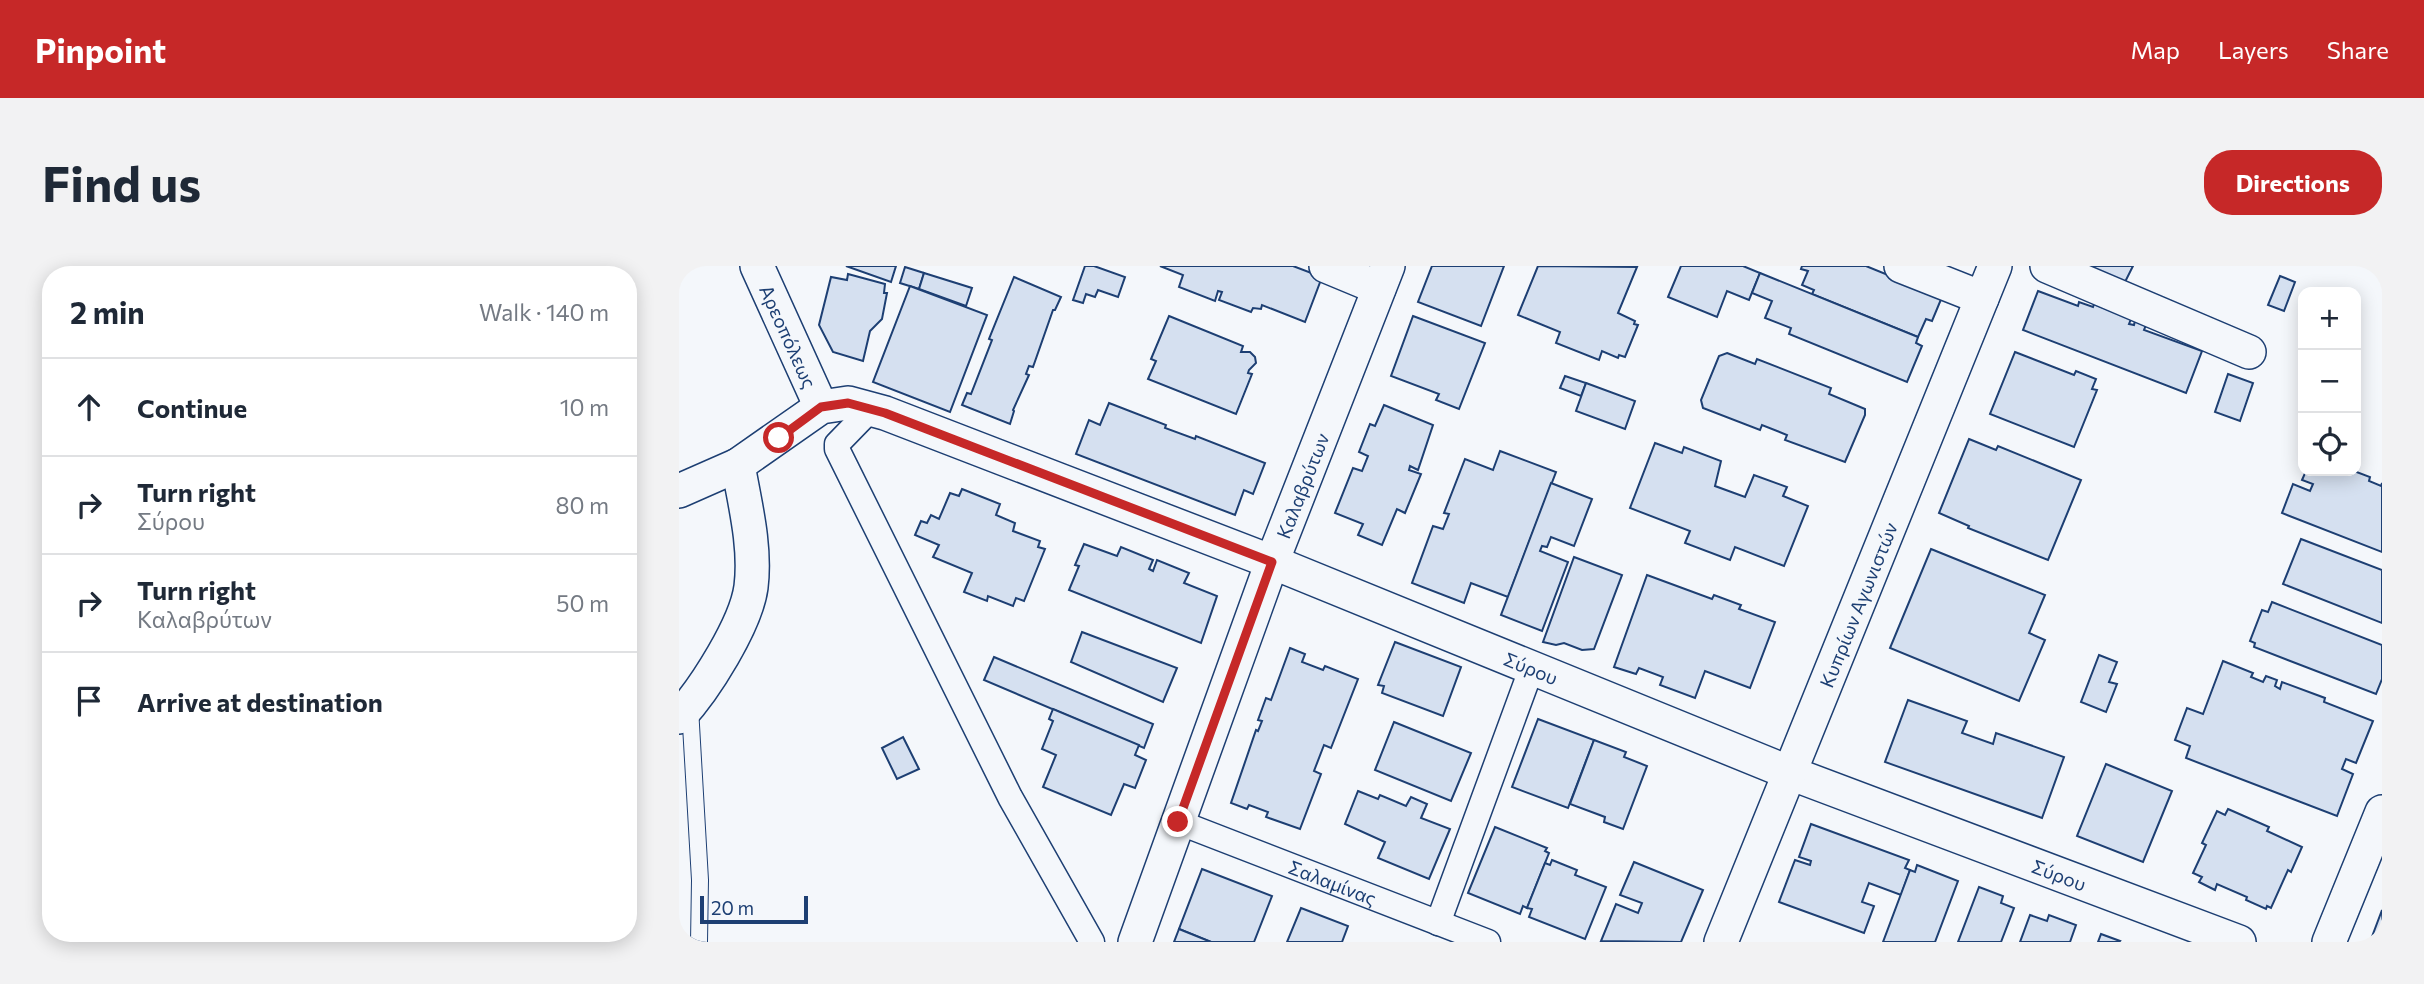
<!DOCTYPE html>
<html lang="en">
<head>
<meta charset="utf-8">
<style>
  :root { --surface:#fff; --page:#f2f2f3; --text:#1f2937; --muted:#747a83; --line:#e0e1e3; --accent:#c62828 }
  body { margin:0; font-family:Commissioner,sans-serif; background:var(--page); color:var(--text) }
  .controls { position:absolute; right:21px; top:21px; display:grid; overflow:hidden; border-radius:14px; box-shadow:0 4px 18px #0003 }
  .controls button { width:63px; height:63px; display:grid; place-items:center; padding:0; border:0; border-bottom:2px solid var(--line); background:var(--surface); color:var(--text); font:35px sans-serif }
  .scale { position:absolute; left:21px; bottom:18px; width:108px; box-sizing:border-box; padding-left:7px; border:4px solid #1d3f73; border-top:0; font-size:19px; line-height:24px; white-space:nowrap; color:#1d3f73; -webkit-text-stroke:5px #f4f7fb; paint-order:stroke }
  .stop { position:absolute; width:21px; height:21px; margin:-16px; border:5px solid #c62828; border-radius:50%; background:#fff }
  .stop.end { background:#c62828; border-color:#fff; box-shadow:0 2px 7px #0008 }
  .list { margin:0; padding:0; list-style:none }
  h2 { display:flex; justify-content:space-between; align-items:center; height:91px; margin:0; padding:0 28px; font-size:30px }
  h2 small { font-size:23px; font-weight:400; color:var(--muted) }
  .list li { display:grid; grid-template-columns:46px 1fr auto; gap:21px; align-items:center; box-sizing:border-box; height:98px; padding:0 28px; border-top:2px solid var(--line) }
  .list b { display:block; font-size:26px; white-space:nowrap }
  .list p { margin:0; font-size:23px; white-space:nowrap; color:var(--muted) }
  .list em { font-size:23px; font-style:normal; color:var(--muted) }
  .icon { flex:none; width:38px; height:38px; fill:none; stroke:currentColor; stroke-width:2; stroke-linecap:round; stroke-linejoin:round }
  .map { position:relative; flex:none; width:1703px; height:676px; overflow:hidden; border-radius:28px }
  header { display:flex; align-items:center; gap:42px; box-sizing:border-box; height:98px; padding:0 35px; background:var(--accent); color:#fff }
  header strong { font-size:33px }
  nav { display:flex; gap:38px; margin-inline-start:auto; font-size:24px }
  .intro { display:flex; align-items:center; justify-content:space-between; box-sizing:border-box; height:168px; padding:0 42px }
  h1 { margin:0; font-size:49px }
  .button { padding:18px 32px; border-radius:28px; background:var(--accent); color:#fff; font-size:24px; font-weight:700 }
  main { display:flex; gap:42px; padding:0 42px }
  aside { flex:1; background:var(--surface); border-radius:28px; box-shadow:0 4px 18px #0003 }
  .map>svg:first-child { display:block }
  .building { fill:#d5e0f0; stroke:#1d3f73; stroke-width:2 }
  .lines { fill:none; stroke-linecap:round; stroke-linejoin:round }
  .service-casing { stroke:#1d3f73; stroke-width:18 }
  .pedestrian-casing { stroke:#1d3f73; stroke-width:27 }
  .minor-casing { stroke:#1d3f73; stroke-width:36 }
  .service { stroke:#f4f7fb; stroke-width:16 }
  .pedestrian { stroke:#f4f7fb; stroke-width:24 }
  .minor { stroke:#f4f7fb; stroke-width:33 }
  .route { stroke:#c62828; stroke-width:9 }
  .labels { text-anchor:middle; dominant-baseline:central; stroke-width:5; stroke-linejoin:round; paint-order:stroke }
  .street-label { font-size:19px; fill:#1d3f73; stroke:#f4f7fb }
</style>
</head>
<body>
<header>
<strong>Pinpoint</strong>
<nav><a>Map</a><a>Layers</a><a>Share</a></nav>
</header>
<div class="intro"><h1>Find us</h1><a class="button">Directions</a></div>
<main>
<aside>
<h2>2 min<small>Walk · 140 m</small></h2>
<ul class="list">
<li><svg class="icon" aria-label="ahead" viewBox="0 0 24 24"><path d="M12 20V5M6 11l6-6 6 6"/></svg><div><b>Continue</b></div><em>10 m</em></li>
<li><svg class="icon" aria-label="right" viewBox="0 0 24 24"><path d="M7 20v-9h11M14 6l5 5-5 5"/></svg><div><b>Turn right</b><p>Σύρου</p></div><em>80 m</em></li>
<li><svg class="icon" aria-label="right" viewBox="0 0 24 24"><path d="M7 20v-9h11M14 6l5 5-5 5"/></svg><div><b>Turn right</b><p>Καλαβρύτων</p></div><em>50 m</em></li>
<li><svg class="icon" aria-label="arrive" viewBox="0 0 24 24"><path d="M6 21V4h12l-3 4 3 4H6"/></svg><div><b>Arrive at destination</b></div></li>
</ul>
</aside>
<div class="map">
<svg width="1703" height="676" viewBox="0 0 1703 676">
  <rect width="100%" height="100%" fill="#f4f7fb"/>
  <!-- building -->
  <g class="building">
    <path d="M167,0h50l-5,16z"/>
    <path d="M406,0h9l31,11 -7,20 -20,-7 -3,7 -9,-3 -3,9 -10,-3z"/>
    <path d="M481,0h133l29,11 -17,45 -43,-17 -1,4 -8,-1 -2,4 -32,-12 3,-8 -4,-1 -3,10 -36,-14 4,-12z"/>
    <path d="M753,0h72l-23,60 -63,-24z"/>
    <path d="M859,0l99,1 -19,46 17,8 -1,3 4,1 -13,32 -6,-2 -1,3 -16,-7 -3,9 -43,-17 4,-11 -42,-17z"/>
    <path d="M1002,0h62l17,7 -11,27 -22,-9 -10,26 -49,-20z"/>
    <path d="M1123,0h64l76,31 -10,24 -6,-2 -8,18 -106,-43 2,-4 -12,-5 6,-14 -7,-2z"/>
    <path d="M1406,0h48l-8,16z"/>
    <path d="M226,1l19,6 -5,16 -19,-6z"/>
    <path d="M245,7l48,15 -6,18 -47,-17z"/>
    <path d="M1081,7l158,64 -2,6 6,3 -15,36 -118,-48 2,-6 -26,-10 7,-17 -20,-8z"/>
    <path d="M169,8l37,10 -1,9h3l-5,26 -12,12 -7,30 -30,-9 -14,-27 12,-48 16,3z"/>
    <path d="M1601,10l15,6 -11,29 -16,-6z"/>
    <path d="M335,11l47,20 -6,13h-2l-20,57 -4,-1 -3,8 3,1 -16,35 1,1 -4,13 -48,-19 5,-12 4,1 21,-54 -3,-1z"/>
    <path d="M231,20l77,29 -37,97 -77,-30z"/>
    <path d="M1359,25l40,15 1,-4 14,5 1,-3 37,15 -2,5 5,1 1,-4 11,4 -2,5 58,21 -16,42 -163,-63z"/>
    <path d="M490,50l74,30 -2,6h9l5,5 1,6 -7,7 -1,3 4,1 -16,40 -88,-35 8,-18 -5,-2z"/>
    <path d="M734,50l72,27 -26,66 -23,-9 3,-6 -48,-18z"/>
    <path d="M1336,86l59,23 2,-4 20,8 -4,10 5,1 -23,57 -84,-33z"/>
    <path d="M1048,87l28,11 2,-5 74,29 -2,6 36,15v6l-20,47 -60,-22 2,-5 -25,-10 -2,5 -57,-22 -2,-8 18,-44z"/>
    <path d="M1549,108l25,9 -13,38 -25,-9z"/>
    <path d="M886,110l21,7 -5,13 -21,-8z"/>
    <path d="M907,117l49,18 -10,28 -49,-18z"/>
    <path d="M430,137l57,22 -1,3 30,11 1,-3 69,27 -12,31 -9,-4 -9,25 -159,-61 13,-34 11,5z"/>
    <path d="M705,139l49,20 -15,45 -8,-4 -1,4 12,4 -16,39 -8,-4 -15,36 -24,-10 5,-11 -28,-11 18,-45 9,3 6,-15 -9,-4 11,-28 5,2z"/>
    <path d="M1290,173l27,11 2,-4 83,34 -33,80 -80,-32 1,-2 -30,-13z"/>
    <path d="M976,177l27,10 2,-6 37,14 -6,25 30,11 9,-22 33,12 -4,9 25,10 -24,60 -49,-19 -5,13 -45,-17 5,-12 -60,-23z"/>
    <path d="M821,185l56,21 -48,125 -37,-14 -7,20 -52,-20 21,-57 10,3 6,-15 -5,-1 21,-54 28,11z"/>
    <path d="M1627,205h48l16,6 -1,4 12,5 1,-3v69l-100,-39 11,-29 17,7 3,-7 -11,-4z"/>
    <path d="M872,217l41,16 -18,47 -23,-9 -4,10 -5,-1 -2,5 28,11 -26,69 -41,-16z"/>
    <path d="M283,223l38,15 -4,11 19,8 -2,8 27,10 -2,6 7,2 -21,52 -8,-3 -3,8 -25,-10 -1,5 -23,-9 8,-19 -39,-16 6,-12 -24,-10 6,-14 6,2 4,-8 8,4 11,-26 9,3z"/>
    <path d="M1622,273l81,31v53l-99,-39z"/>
    <path d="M405,278l33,12 4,-9 32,13 -4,9 4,2 4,-11 32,13 -5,10 33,13 -16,47 -132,-53 10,-24 -4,-1z"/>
    <path d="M1252,283l114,46 -16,38 16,7 -26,61 -129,-53z"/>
    <path d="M895,291l48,18 -28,74 -12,1 -18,-7 -8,2 -13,-3z"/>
    <path d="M968,309l65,24 2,-4 27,10 -2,4 36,13 -25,66 -45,-17 -10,27 -35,-13 3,-8 -24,-9 -3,6 -22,-7z"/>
    <path d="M1593,336l110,43v34l-6,15 -122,-47 1,-4 -5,-2 12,-31 6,2z"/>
    <path d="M403,366l95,36 -14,34 -92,-40z"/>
    <path d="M716,376l66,25 -18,49 -61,-23 2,-7 -6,-1z"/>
    <path d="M611,382l15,6 -3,8 21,8 2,-4 33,13 -27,69 -7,-3 -10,26 7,3 -21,55 -34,-12 2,-5 -19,-7 -2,4 -16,-6 25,-73 2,1 4,-10 -4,-1 8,-22 5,2z"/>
    <path d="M1420,389l18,7 -8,20 8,2 -11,28 -25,-10z"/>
    <path d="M315,391l159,67 -9,24 -160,-68z"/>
    <path d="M1544,395l30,12 -2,4 12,5 3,-6 11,4 -2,6 5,3 2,-7 43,16 -1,4 49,19 -17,42 -10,-4 -4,10 11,5 -16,42 -151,-58 4,-12 -15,-6 12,-32 16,6z"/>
    <path d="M1229,434l59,21 -5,12 31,11 3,-11 68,24 -22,61 -157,-56z"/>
    <path d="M374,443l86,36 -4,10 11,5 -11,28 -11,-4 -13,31 -68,-28 13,-32 -14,-6 11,-28 -4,-2z"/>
    <path d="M859,453l56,21 -26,68 -56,-21z"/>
    <path d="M715,456l77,31 -20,48 -76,-31z"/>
    <path d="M224,471l16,32 -22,10 -15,-31z"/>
    <path d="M915,474l32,12 -2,5 23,9 -24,63 -19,-7 1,-5 -35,-13z"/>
    <path d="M1427,498l66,27 -29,71 -66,-26z"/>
    <path d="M679,525l20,8 2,-4 26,11 5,-9 16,7 -6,14 29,11 -21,50 -51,-21 7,-16 -40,-18z"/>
    <path d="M1549,543l41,18 -2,4 35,16 -11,25 -3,-2 -17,38 -4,-2 -1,3 -20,-9 1,-3 -30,-13 -2,6 -16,-8 3,-5 -9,-4 13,-28 -4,-2 15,-32 8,4z"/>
    <path d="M1132,558l98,36 -4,8 5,2 -9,25 -32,-12 -7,19 12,4 -10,27 -85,-31 16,-42 15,5 1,-4 -12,-4z"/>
    <path d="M816,561l52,21 -2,3 4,2 -22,55 -4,-2 -3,8 -52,-21z"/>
    <path d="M873,594l25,10 -2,5 31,12 -21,52 -56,-22 3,-8 -5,-1 18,-45 5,2z"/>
    <path d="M955,596l69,28 -22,52 -80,-1 15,-37 22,9 4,-10 -22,-8z"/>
    <path d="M1238,599l41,16 -23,61h-52l27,-72 5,2z"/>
    <path d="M523,603l70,27 -18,46h-43l-32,-13z"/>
    <path d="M1300,621l24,9 -2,7 13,5 -13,34h-43z"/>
    <path d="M622,642l47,18 -6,16h-55z"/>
    <path d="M1703,644v32h-12z"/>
    <path d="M1351,649l17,6 2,-6 27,10 -6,17h-50z"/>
    <path d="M500,663l32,13h-37z"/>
    <path d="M1422,668l19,7 -1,1h-21z"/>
  </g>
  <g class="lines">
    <!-- service casing -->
    <g class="service-casing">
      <path id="service" d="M11,442l10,172 -1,62"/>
    </g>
    <!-- pedestrian casing -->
    <g class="pedestrian-casing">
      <g id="pedestrian">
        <path d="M192,143l-34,35v5l173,348 82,145"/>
        <path id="s1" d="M499,556l310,120"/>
        <path d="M759,657l94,-256"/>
      </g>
    </g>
    <!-- minor casing -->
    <g class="minor-casing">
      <g id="minor">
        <path id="s2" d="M78,0l64,141"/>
        <path d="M647,0l53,22"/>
        <path d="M1222,0l81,32"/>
        <path d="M1368,0l202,86"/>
        <path id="s3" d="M0,225l59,-26 83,-58 27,-4 37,10 387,149 518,211 449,169"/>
        <path d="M0,451c26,-28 67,-93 72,-130 5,-40 -6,-83 -13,-122"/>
        <path id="s4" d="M456,676l137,-380 116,-296"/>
        <path id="s5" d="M1042,676l274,-676"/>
        <path d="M1650,676l53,-130"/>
      </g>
    </g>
    <!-- service -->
    <use href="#service" class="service"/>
    <!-- pedestrian -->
    <use href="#pedestrian" class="pedestrian"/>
    <!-- minor -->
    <use href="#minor" class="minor"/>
  </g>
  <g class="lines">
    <!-- route -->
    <path class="route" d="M100,172l42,-31 27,-4 37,10 387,149 -94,260"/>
  </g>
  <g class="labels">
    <!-- street labels -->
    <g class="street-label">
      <text stroke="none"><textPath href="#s2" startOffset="77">Αρεοπόλεως</textPath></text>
      <text stroke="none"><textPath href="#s4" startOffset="486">Καλαβρύτων</textPath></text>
      <text stroke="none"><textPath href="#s5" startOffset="364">Κυπρίων Αγωνιστών</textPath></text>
      <text stroke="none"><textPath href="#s3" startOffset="926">Σύρου</textPath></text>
      <text stroke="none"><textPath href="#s3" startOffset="1493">Σύρου</textPath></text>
      <text stroke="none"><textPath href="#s1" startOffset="166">Σαλαμίνας</textPath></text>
    </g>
  </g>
</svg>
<div class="controls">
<button>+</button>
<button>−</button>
<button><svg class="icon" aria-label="locate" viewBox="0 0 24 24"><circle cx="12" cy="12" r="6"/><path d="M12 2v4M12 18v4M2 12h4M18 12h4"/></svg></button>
</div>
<div class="scale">20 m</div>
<div class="stop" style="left:100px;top:172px"></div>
<div class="stop end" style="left:499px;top:556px"></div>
</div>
</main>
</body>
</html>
